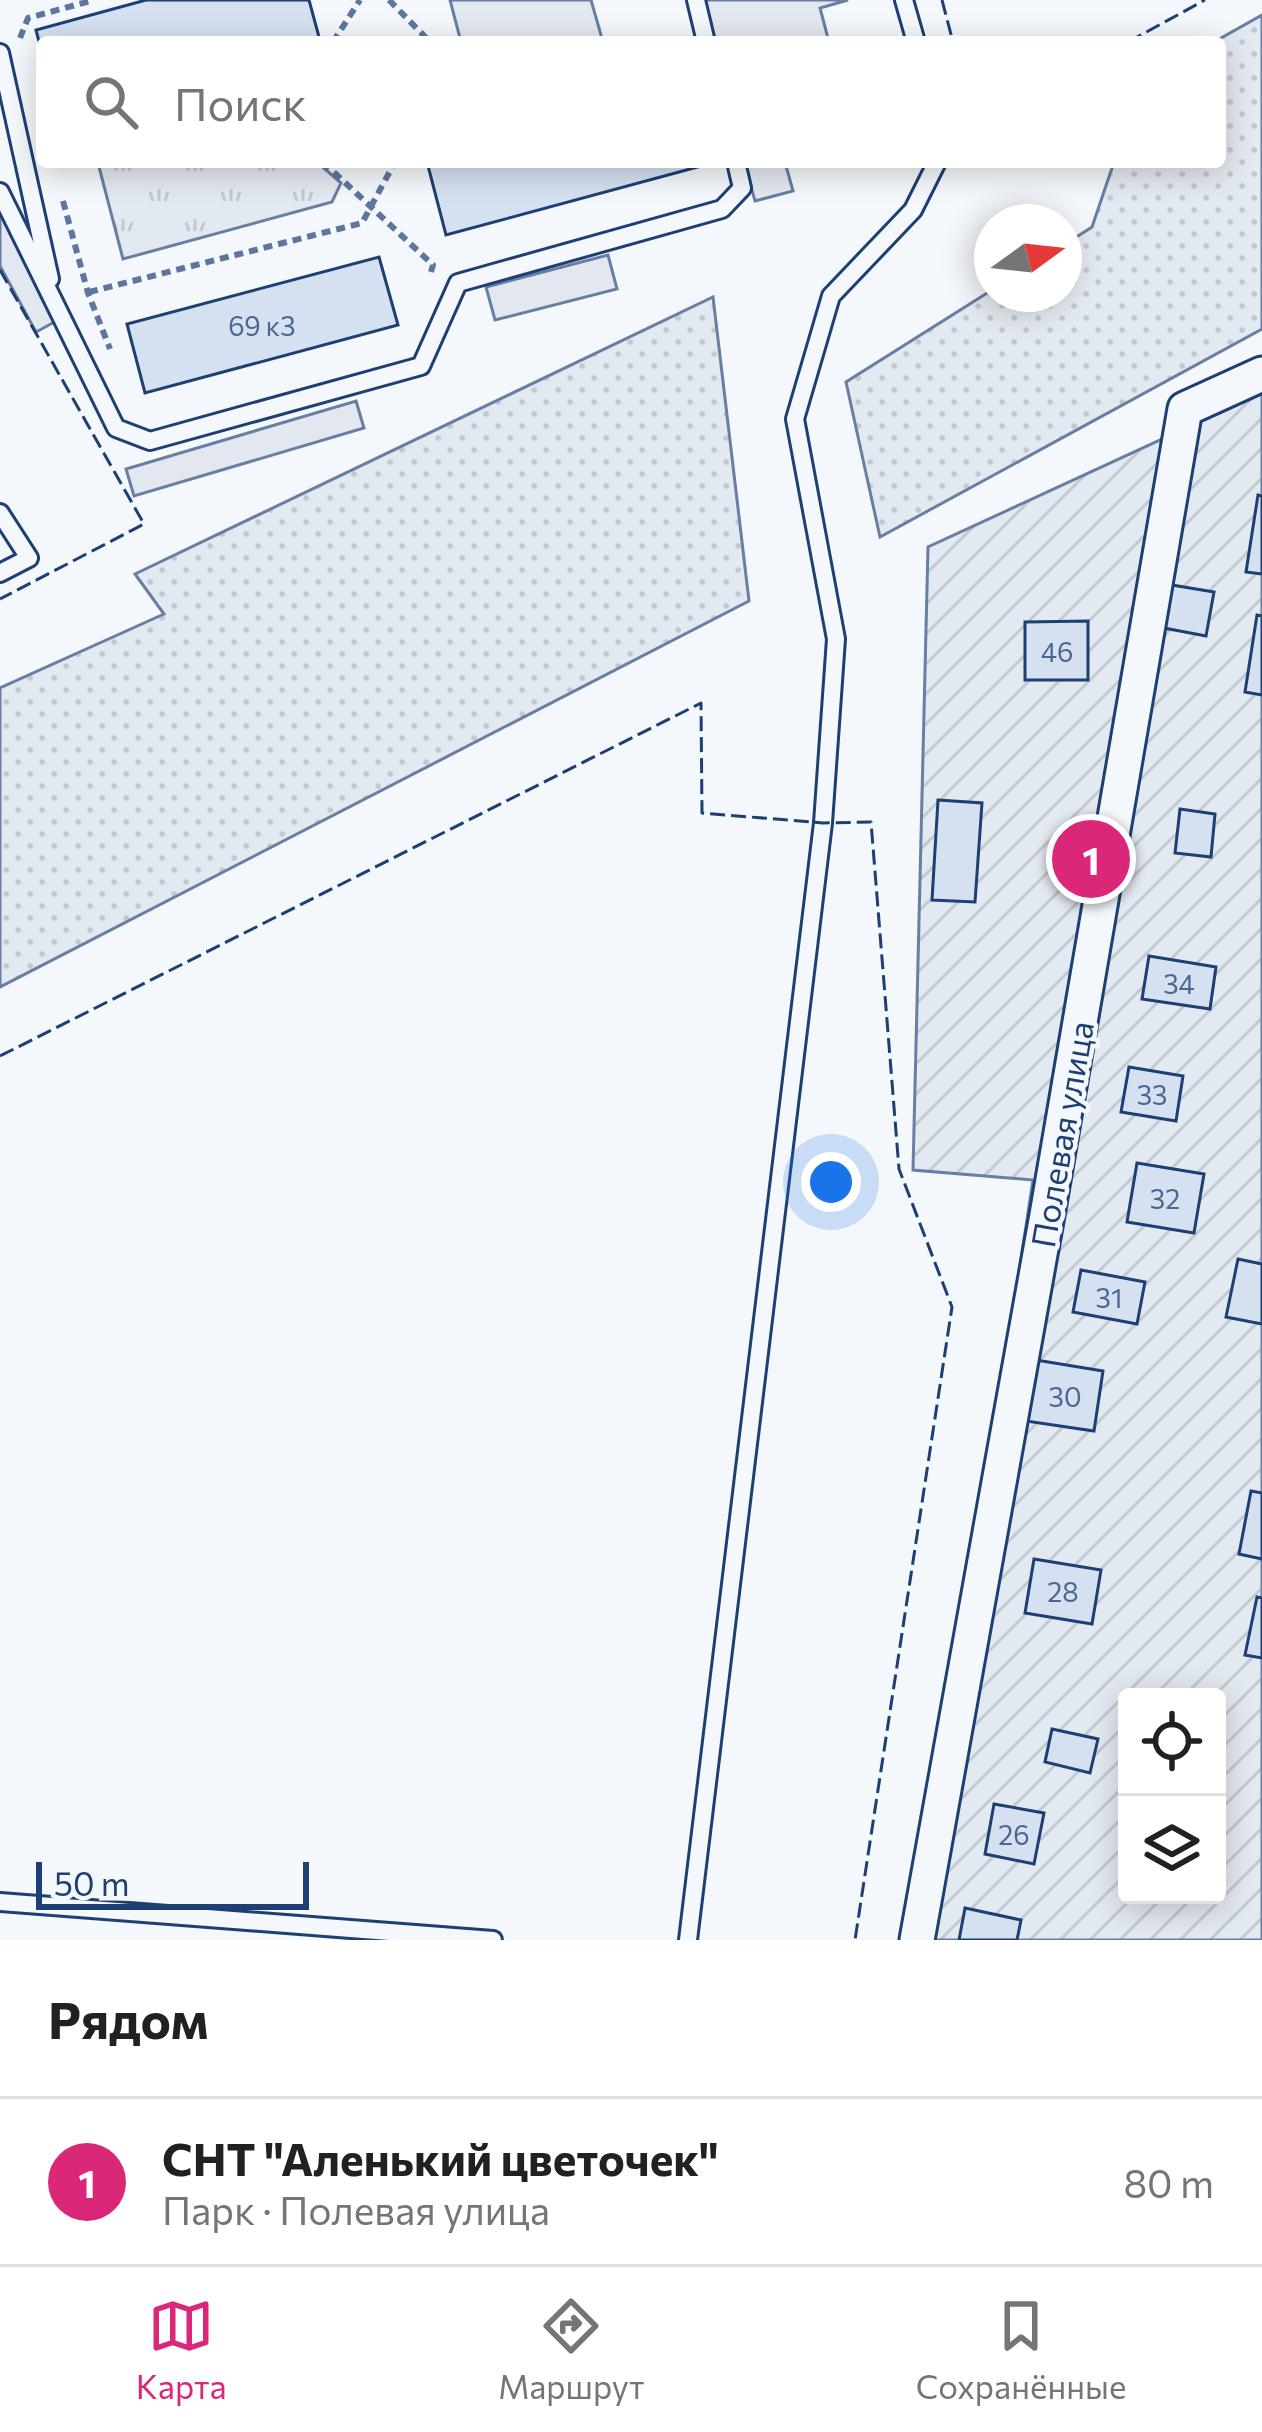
<!DOCTYPE html>
<html lang="ru">
<head>
<meta charset="utf-8">
<style>
  :root { --surface:#fff; --page:#f2f2f2; --text:#202124; --muted:#757577; --line:#e0e0e0; --accent:#db2777 }
  body { margin:0; font-family:Commissioner,sans-serif; background:var(--page); color:var(--text) }
  .controls { position:absolute; right:36px; bottom:36px; display:grid; overflow:hidden; border-radius:12px; box-shadow:0 6px 30px #0003 }
  .controls button { width:108px; height:108px; display:grid; place-items:center; padding:0; border:0; border-bottom:3px solid var(--line); background:var(--surface); color:var(--text); font:60px sans-serif }
  .compass { position:absolute; left:974px; top:204px; width:108px; height:108px; border-radius:50%; background:var(--surface); box-shadow:0 6px 30px #0003; rotate:75deg }
  .scale { position:absolute; left:36px; bottom:30px; width:273px; box-sizing:border-box; padding-left:12px; border:6px solid #1d3f73; border-top:0; font-size:33px; line-height:42px; white-space:nowrap; color:#1d3f73; -webkit-text-stroke:9px #f4f7fb; paint-order:stroke }
  .you { position:absolute; left:831px; top:1182px; width:42px; height:42px; margin:-30px; border:9px solid #fff; border-radius:50%; background:#1a73e8; box-shadow:0 0 0 18px #1a73e833 }
  .badge { display:grid; place-items:center; width:78px; height:78px; border-radius:50%; background:var(--accent); color:#fff; font-size:39px; font-weight:700 }
  .pin { position:absolute; translate:-50% -50%; border:6px solid #fff; box-shadow:0 3px 12px #0006 }
  .list { margin:0; padding:0; list-style:none }
  h2 { display:flex; justify-content:space-between; align-items:center; height:156px; margin:0; padding:0 48px; font-size:51px }
  h2 small { font-size:39px; font-weight:400; color:var(--muted) }
  .list li { display:grid; grid-template-columns:78px 1fr auto; gap:36px; align-items:center; box-sizing:border-box; height:168px; padding:0 48px; border-top:3px solid var(--line) }
  .list b { display:block; font-size:45px; white-space:nowrap }
  .list p { margin:0; font-size:39px; white-space:nowrap; color:var(--muted) }
  .list em { font-size:39px; font-style:normal; color:var(--muted) }
  .icon { flex:none; width:66px; height:66px; fill:none; stroke:currentColor; stroke-width:2; stroke-linecap:round; stroke-linejoin:round }
  .map { position:relative; flex:none; width:1262px; height:1940px; overflow:hidden }
  .search { position:absolute; background:var(--surface); box-shadow:0 6px 30px #0003; left:36px; right:36px; top:36px; height:132px; display:flex; align-items:center; gap:30px; box-sizing:border-box; padding:0 42px; border-radius:12px; color:var(--muted); font-size:45px }
  .sheet { height:324px; background:var(--surface) }
  nav { display:flex; justify-content:space-around; align-items:center; box-sizing:border-box; height:168px; border-top:3px solid var(--line); background:var(--surface); font-size:33px; color:var(--muted) }
  nav a { display:grid; justify-items:center; gap:6px }
  nav .on { color:var(--accent) }
  .map>svg:first-child { display:block }
  .grass { fill:url(#grass-dots); stroke:#687fa3; stroke-width:3 }
  .park { fill:url(#park-tufts); stroke:#687fa3; stroke-width:3 }
  .garden { fill:url(#garden-furrows); stroke:#687fa3; stroke-width:3; fill-rule:evenodd }
  .pitch { fill:#e3e9f0; stroke:#687fa3; stroke-width:3 }
  .parking { fill:#e3e8f0; stroke:#687fa3; stroke-width:3 }
  .building { fill:#d5e0f0; stroke:#1d3f73; stroke-width:3 }
  .lines { fill:none; stroke-linecap:round; stroke-linejoin:round }
  .service-casing { stroke:#1d3f73; stroke-width:22 }
  .minor-casing { stroke:#1d3f73; stroke-width:39 }
  .path { stroke:#5e769c; stroke-width:6; stroke-dasharray:9 6; stroke-linecap:butt }
  .service { stroke:#f4f7fb; stroke-width:16 }
  .minor { stroke:#f4f7fb; stroke-width:33 }
  .fence { stroke:#1d3f73; stroke-width:3; stroke-dasharray:15 6; stroke-linecap:butt }
  .labels { text-anchor:middle; dominant-baseline:central; stroke-width:9; stroke-linejoin:round; paint-order:stroke }
  .number-label { font-size:27px; fill:#4b6792 }
  .street-label { font-size:33px; fill:#1d3f73; stroke:#f4f7fb }
</style>
</head>
<body>
<div class="map">
<svg width="1262" height="1940" viewBox="0 0 1262 1940">
  <defs>
    <pattern id="grass-dots" width="8" height="8" patternUnits="userSpaceOnUse" patternTransform="scale(3)"><rect width="8" height="8" fill="#e3e9f0"/><path d="M2 2h.1M6 6h.1" fill="none" stroke="#c2c9d1" stroke-width="1.8" stroke-linecap="round"/></pattern>
    <pattern id="park-tufts" width="24" height="20" patternUnits="userSpaceOnUse" patternTransform="scale(3)"><rect width="24" height="20" fill="#e3e9f0"/><path d="M3 7l-1-3M5 7V3M7 7l1-3M15 17l-1-3M17 17v-4M19 17l1-3" fill="none" stroke="#c2c9d1"/></pattern>
    <pattern id="garden-furrows" width="10" height="10" patternUnits="userSpaceOnUse" patternTransform="scale(3)"><rect width="10" height="10" fill="#e3e9f0"/><path d="M-1 1l2-2M0 10L10 0M9 11l2-2" fill="none" stroke="#c2c9d1"/></pattern>
  </defs>
  <rect width="100%" height="100%" fill="#f4f7fb"/>
  <!-- grass -->
  <g class="grass">
    <path d="M1262,15v314l-382,208 -34,-155 146,-92v4h72v-49l28,-18 22,-65h106v-120h-6z"/>
    <path d="M713,297l36,304 -749,386v-299l164,-74 -29,-40z"/>
  </g>
  <!-- park -->
  <path class="park" d="M317,162l24,21 -9,19 -209,57 -25,-96z"/>
  <!-- garden -->
  <path class="garden" d="M1262,393v1547h-345l116,-760 -120,-10 15,-623zM1127,1697h90v198h-90z"/>
  <!-- pitch -->
  <path class="pitch" d="M450,0h141l12,42h-142z"/>
  <!-- parking -->
  <g class="parking">
    <path d="M702,0h146l-28,8 9,34h-116z"/>
    <path d="M744,162h41l8,29 -38,10z"/>
    <path d="M0,211l60,108 -24,13 -36,-66z"/>
    <path d="M608,255l9,34 -122,31 -9,-33z"/>
    <path d="M356,401l8,27 -230,68 -8,-27z"/>
  </g>
  <!-- building -->
  <g class="building">
    <path d="M146,0h163l10,37 -20,5h-257v11l-6,-23z"/>
    <path d="M427,162h289l-270,73z"/>
    <path d="M379,257l19,68 -253,68 -18,-69z"/>
    <path d="M1258,495l4,1v78l-16,-2z"/>
    <path d="M1172,585l42,7 -8,44 -42,-8z"/>
    <path d="M1257,615l5,1v79l-17,-3z"/>
    <path d="M1088,621v59h-63v-58z"/>
    <path d="M938,800l44,3 -7,99 -43,-2z"/>
    <path d="M1180,809l35,5 -4,43 -36,-4z"/>
    <path d="M1149,956l67,11 -6,42 -68,-10z"/>
    <path d="M1129,1067l54,9 -7,45 -55,-9z"/>
    <path d="M1137,1163l67,11 -10,59 -67,-11z"/>
    <path d="M1238,1259l24,5v60l-36,-7z"/>
    <path d="M1081,1270l64,12 -8,42 -64,-12z"/>
    <path d="M1036,1360l67,11 -9,60 -68,-10z"/>
    <path d="M1251,1491l11,2v66l-23,-5z"/>
    <path d="M1034,1559l67,11 -9,54 -67,-11z"/>
    <path d="M1257,1597l5,1v60l-17,-3z"/>
    <path d="M1052,1729l46,10 -8,34 -45,-11z"/>
    <path d="M994,1804l50,9 -10,51 -49,-10z"/>
    <path d="M965,1908l56,12 -4,20h-58z"/>
  </g>
  <g class="lines">
    <!-- service casing -->
    <g class="service-casing">
      <g id="service">
        <path d="M696,0l10,42"/>
        <path d="M904,0l12,42"/>
        <path d="M0,53l50,226"/>
        <path d="M0,192l116,236 34,13 271,-75 37,-83 264,-74 20,-21 -6,-26"/>
        <path d="M0,513l29,45 -29,15"/>
        <path d="M0,1902l493,38"/>
        <path d="M688,1940l135,-1117 13,-184 -41,-220 36,-123 82,-86 24,-48"/>
      </g>
    </g>
    <!-- minor casing -->
    <g class="minor-casing">
      <path id="minor" d="M917,1940l130,-725 138,-806 77,-35"/>
    </g>
    <!-- path -->
    <g class="path">
      <path d="M389,0l41,42"/>
      <path d="M20,38l8,-20 66,-18"/>
      <path d="M333,42l27,-42"/>
      <path d="M323,162l110,103 -2,7"/>
      <path d="M63,201l25,92 22,56"/>
      <path d="M89,292l273,-69 33,-61"/>
    </g>
    <!-- service -->
    <use href="#service" class="service"/>
    <!-- minor -->
    <use href="#minor" class="minor"/>
    <!-- fence -->
    <g class="fence">
      <path d="M942,0l11,42"/>
      <path d="M1128,42l77,-42"/>
      <path d="M0,270l144,254 -144,75"/>
      <path d="M0,1056l701,-353 1,110 121,10 48,-1 28,347 53,138 -97,633"/>
    </g>
  </g>
  <g class="labels">
    <!-- number labels -->
    <g class="number-label">
      <text x="262" y="325">69 к3</text>
      <text x="1057" y="651">46</text>
      <text x="1179" y="983">34</text>
      <text x="1152" y="1094">33</text>
      <text x="1165" y="1198">32</text>
      <text x="1109" y="1297">31</text>
      <text x="1065" y="1396">30</text>
      <text x="1063" y="1591">28</text>
      <text x="1014" y="1834">26</text>
    </g>
    <!-- street labels -->
    <g class="street-label">
      <text transform="translate(1061 1134) rotate(-80)">Полевая улица</text>
    </g>
  </g>
</svg>
<div class="controls">
<button><svg class="icon" aria-label="locate" viewBox="0 0 24 24"><circle cx="12" cy="12" r="6"/><path d="M12 2v4M12 18v4M2 12h4M18 12h4"/></svg></button>
<button><svg class="icon" aria-label="layers" viewBox="0 0 24 24"><path d="M12 4l9 5-9 5-9-5zM3 14l9 5 9-5"/></svg></button>
</div>
<svg class="compass" viewBox="-18 -18 36 36"><path d="M0-13l5 13h-10z" fill="#e53935"/><path d="M0 13l5-13h-10z" fill="#757577"/></svg>
<div class="scale">50 m</div>
<div class="you"></div>
<div class="pin badge" style="left:1091px;top:859px">1</div>
<div class="search"><svg class="icon" aria-label="search" viewBox="0 0 24 24"><circle cx="10" cy="10" r="6"/><path d="M15 15l6 6"/></svg>Поиск</div>
</div>
<section class="sheet">
<h2>Рядом<small></small></h2>
<ul class="list">
<li><span class="badge">1</span><div><b>СНТ &quot;Аленький цветочек&quot;</b><p>Парк · Полевая улица</p></div><em>80 m</em></li>
</ul>
</section>
<nav>
<a class="on"><svg class="icon" aria-label="map" viewBox="0 0 24 24"><path d="M3 6l6-2 6 2 6-2v14l-6 2-6-2-6 2zM9 4v14M15 6v14"/></svg>Карта</a>
<a><svg class="icon" aria-label="directions" viewBox="0 0 24 24"><path d="M12 3l9 9-9 9-9-9zM9 14v-3h6M13 9l2 2-2 2"/></svg>Маршрут</a>
<a><svg class="icon" aria-label="saved" viewBox="0 0 24 24"><path d="M7 4h10v16l-5-4-5 4z"/></svg>Сохранённые</a>
</nav>
</body>
</html>
